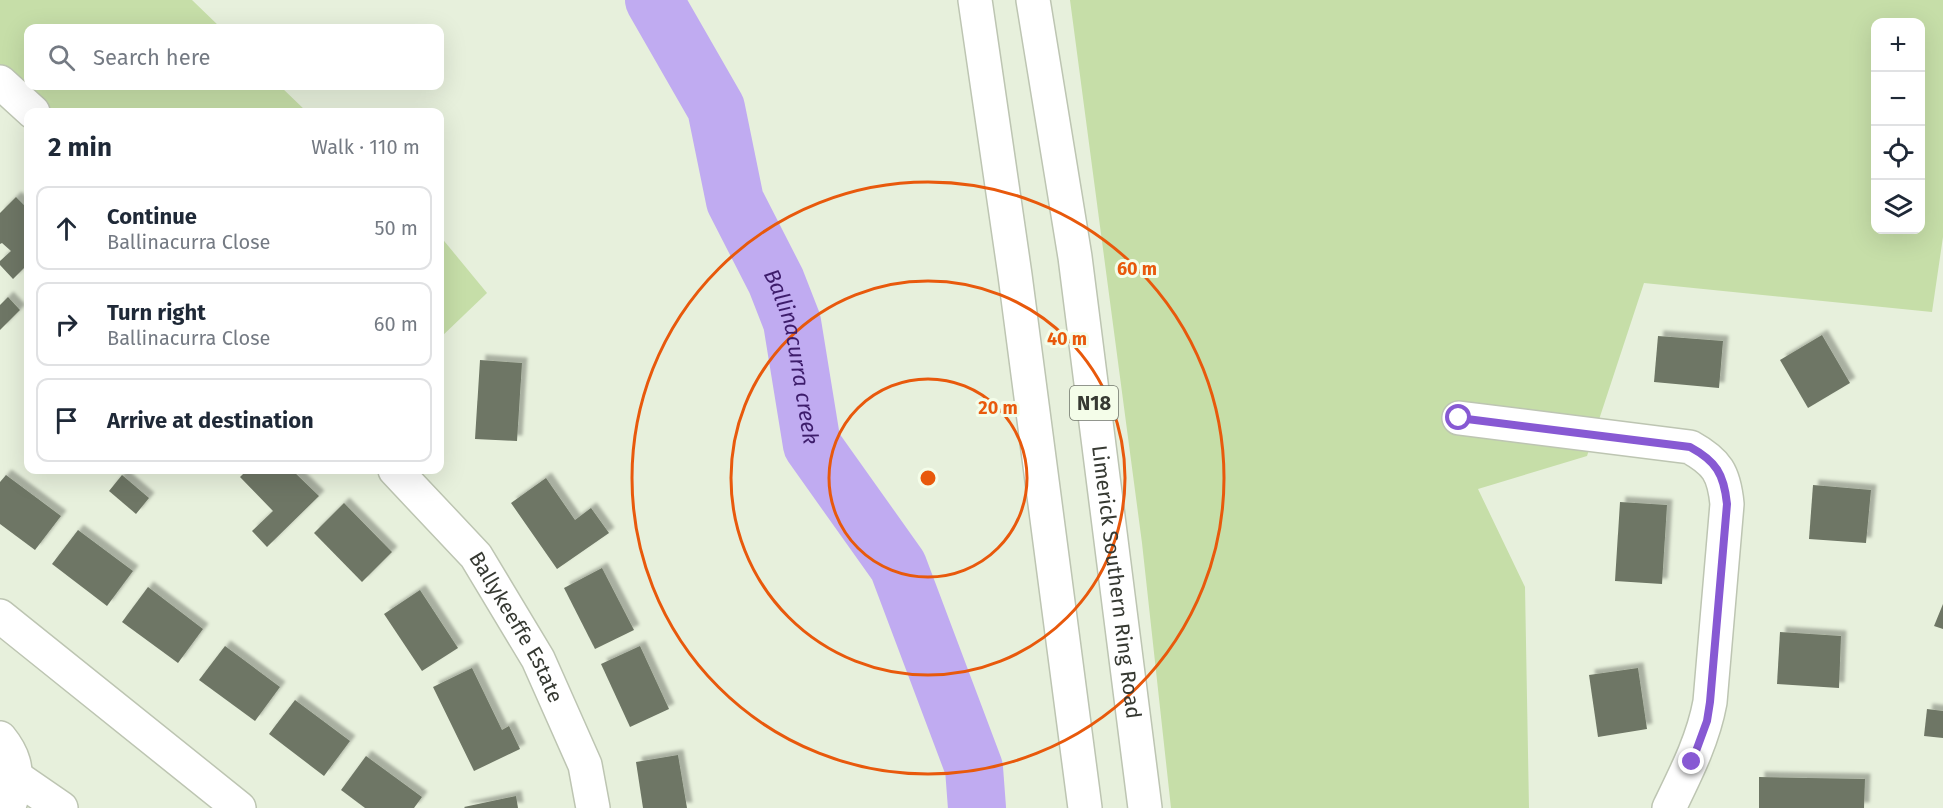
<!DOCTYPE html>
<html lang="en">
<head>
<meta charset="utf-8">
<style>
  :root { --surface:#fff; --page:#f2f2f3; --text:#1f2937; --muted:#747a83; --line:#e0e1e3 }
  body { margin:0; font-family:"Fira Sans",sans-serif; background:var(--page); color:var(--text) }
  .controls { position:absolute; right:18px; top:18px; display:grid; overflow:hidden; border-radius:12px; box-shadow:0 6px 24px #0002 }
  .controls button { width:54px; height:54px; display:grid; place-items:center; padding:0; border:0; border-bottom:2px solid var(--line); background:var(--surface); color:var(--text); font:30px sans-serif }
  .stop { position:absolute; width:18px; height:18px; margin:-14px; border:4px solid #8759d3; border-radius:50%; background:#fff }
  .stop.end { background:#8759d3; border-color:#fff; box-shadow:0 2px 6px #0008 }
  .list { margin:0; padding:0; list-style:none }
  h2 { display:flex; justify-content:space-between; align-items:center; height:78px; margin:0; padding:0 24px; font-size:26px }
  h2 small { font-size:20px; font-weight:400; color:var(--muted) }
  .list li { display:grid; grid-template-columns:39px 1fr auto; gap:18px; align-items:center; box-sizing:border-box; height:84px; margin:0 12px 12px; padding:0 12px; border:2px solid var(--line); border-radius:12px }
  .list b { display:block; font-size:22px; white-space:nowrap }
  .list p { margin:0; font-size:20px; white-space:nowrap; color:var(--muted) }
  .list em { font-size:20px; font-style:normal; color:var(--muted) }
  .icon { flex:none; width:33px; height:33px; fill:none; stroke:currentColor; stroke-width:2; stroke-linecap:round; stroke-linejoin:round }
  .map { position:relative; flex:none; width:1943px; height:808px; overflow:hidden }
  .search { position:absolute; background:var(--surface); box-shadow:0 6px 24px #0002; left:24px; top:24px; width:420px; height:66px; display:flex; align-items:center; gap:15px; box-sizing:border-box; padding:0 21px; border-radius:12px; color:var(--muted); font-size:22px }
  .panel { position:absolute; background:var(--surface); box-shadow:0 6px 24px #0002; left:24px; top:108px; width:420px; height:366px; border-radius:12px }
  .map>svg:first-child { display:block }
  .green { fill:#c6dea8; fill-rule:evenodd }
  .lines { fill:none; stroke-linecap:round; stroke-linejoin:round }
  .river { stroke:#c0abf1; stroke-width:58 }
  .building { fill:#6e7665; filter:url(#shadow) }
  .minor-casing { stroke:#bdc5b2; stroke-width:36 }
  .secondary-casing { stroke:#bdc5b2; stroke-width:36 }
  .trunk-casing { stroke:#bdc5b2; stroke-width:36 }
  .minor { stroke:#fff; stroke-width:33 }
  .secondary { stroke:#fff; stroke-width:33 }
  .trunk { stroke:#fff; stroke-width:33 }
  .route { stroke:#8759d3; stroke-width:8 }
  .ring { fill:none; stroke:#e8590c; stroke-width:3 }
  .labels { text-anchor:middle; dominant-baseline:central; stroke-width:6; stroke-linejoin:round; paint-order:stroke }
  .shield { fill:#f4fde9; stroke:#6f7469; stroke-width:1.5 }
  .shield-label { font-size:20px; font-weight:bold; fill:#363932 }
  .street-label { font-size:21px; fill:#363932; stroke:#f4fde9 }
  .water-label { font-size:22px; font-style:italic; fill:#3d1c6b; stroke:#f4fde9 }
  .centre { fill:#e8590c; stroke:#f4fde9; stroke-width:3 }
  .ring-label { font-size:18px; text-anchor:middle; font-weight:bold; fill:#e8590c; stroke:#f4fde9; stroke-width:6; stroke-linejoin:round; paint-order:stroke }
</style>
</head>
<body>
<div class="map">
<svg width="1943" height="808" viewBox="0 0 1943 808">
  <defs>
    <filter id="shadow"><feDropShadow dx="5.5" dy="-5.5" stdDeviation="1.5" flood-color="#0004"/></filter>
  </defs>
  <rect width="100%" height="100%" fill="#e7f0dc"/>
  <!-- green -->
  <g class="green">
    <path d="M0,0h192l29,28h-193v58h252l27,26h-262l-45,-44z"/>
    <path d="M1070,0h873v237l-11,75 -288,-29 -57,173 -109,33 47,98 4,221h-358l-29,-265zM1876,22h44v208h-44z"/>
    <path d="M440,236l47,57 -47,45z"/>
  </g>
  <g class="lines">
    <!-- river -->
    <path class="river" id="s1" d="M654,0l62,108 19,93 41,80 16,41 20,123 86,121 76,202 3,40"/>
  </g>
  <!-- building -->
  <g class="building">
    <path d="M16,197l12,12v61l-3,-3 -12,12 -13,-14v-4l11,-10 -9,-8 -2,1v-31z"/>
    <path d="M8,297l12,13 -20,20v-25z"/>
    <path d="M1822,335l28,48 -42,25 -28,-48z"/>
    <path d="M1658,336l65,5 -4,47 -65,-6z"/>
    <path d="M480,360l42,3 -5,78 -42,-2z"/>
    <path d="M247,470h45l27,26 -52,51 -15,-16 21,-20 -33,-34z"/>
    <path d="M6,475l55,41 -26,34 -35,-26v-42z"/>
    <path d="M122,475l27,23 -13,16 -27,-23z"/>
    <path d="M546,478l29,42 16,-12 18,25 -52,36 -46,-66z"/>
    <path d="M1813,485l58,5 -5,53 -57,-4z"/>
    <path d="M1620,502l47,3 -5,79 -47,-3z"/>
    <path d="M344,503l48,49 -30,30 -48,-49z"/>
    <path d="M78,530l55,41 -26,35 -55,-42z"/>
    <path d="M602,568l32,62 -39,19 -31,-61z"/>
    <path d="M148,587l55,42 -25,34 -56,-41z"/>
    <path d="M420,590l38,58 -36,23 -38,-57z"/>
    <path d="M1943,604v25l-9,-3z"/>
    <path d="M1780,632l61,4 -2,52 -62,-4z"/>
    <path d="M225,646l55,41 -25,34 -56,-41z"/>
    <path d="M640,646l29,63 -39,18 -29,-63z"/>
    <path d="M472,668l30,62 7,-4 11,23 -46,22 -41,-84z"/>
    <path d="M1638,668l9,61 -49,8 -9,-62z"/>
    <path d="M295,700l55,41 -26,35 -55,-42z"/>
    <path d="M1927,709l16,2v27l-19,-2z"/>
    <path d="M678,755l9,53h-44l-7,-46z"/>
    <path d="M366,756l56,41 -8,11h-49l-24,-18z"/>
    <path d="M1759,777l106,2 -1,29h-105z"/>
    <path d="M516,796l2,12h-53l-1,-1z"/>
  </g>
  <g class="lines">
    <!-- minor casing -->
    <g class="minor-casing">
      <g id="minor">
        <path d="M0,82l33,30"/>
        <path d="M1459,418l231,29c27,15 34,26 37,57l-17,198c-7,38 -24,71 -41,106"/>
        <path id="s2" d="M395,470l81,86 62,103 47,106 8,43"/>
        <path d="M0,616l239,192"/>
      </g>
    </g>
    <!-- secondary casing -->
    <g class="secondary-casing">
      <g id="secondary">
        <path d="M0,738c13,16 18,31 14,51 -2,7 -2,13 -7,19"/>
        <path d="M16,777l45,31"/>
      </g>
    </g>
    <!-- trunk casing -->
    <g class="trunk-casing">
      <g id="trunk">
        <path d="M975,0l40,275 70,533"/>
        <path id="s3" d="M1033,0l42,257 70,551"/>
      </g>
    </g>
    <!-- minor -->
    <use href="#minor" class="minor"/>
    <!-- secondary -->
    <use href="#secondary" class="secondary"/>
    <!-- trunk -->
    <use href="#trunk" class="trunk"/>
  </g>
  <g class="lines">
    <!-- route -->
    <path class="route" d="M1459,418l231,29c26,14 34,27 37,57l-17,198 -3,19 -15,41"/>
  </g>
  <!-- distance rings -->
  <g class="ring">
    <circle cx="928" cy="478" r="99"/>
    <circle cx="928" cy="478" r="197"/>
    <circle cx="928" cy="478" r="296"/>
  </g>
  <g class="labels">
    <!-- shield labels -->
    <rect class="shield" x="1070" y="386" width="48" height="34" rx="4.5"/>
    <g class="shield-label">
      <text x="1094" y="403">N18</text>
    </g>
    <!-- street labels -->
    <g class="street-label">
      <text stroke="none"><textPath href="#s3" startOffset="588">Limerick Southern Ring Road</textPath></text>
      <text stroke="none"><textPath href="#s2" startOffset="200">Ballykeeffe Estate</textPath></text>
    </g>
    <!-- water labels -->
    <g class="water-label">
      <text stroke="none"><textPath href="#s1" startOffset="387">Ballinacurra creek</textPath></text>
    </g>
  </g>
  <circle cx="928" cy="478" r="9" class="centre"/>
  <g class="ring-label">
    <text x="1137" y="275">60 m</text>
    <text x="1067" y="345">40 m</text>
    <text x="998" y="414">20 m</text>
  </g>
</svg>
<div class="controls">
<button>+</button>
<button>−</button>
<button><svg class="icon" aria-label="locate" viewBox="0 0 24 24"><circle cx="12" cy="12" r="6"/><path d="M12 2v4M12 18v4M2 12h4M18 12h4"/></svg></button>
<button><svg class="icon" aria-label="layers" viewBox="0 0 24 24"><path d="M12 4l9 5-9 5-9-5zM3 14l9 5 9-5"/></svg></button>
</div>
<div class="stop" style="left:1459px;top:418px"></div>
<div class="stop end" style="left:1692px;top:762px"></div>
<div class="search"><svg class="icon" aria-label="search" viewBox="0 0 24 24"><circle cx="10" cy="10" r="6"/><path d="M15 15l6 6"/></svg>Search here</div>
<section class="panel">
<h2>2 min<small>Walk · 110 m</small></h2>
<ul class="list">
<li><svg class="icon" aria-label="ahead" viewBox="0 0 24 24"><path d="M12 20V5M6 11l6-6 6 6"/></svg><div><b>Continue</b><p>Ballinacurra Close</p></div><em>50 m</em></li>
<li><svg class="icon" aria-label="right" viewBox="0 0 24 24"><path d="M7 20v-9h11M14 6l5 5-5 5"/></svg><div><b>Turn right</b><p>Ballinacurra Close</p></div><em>60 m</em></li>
<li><svg class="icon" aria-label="arrive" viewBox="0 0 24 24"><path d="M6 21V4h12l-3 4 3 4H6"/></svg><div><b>Arrive at destination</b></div></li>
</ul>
</section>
</div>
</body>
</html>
